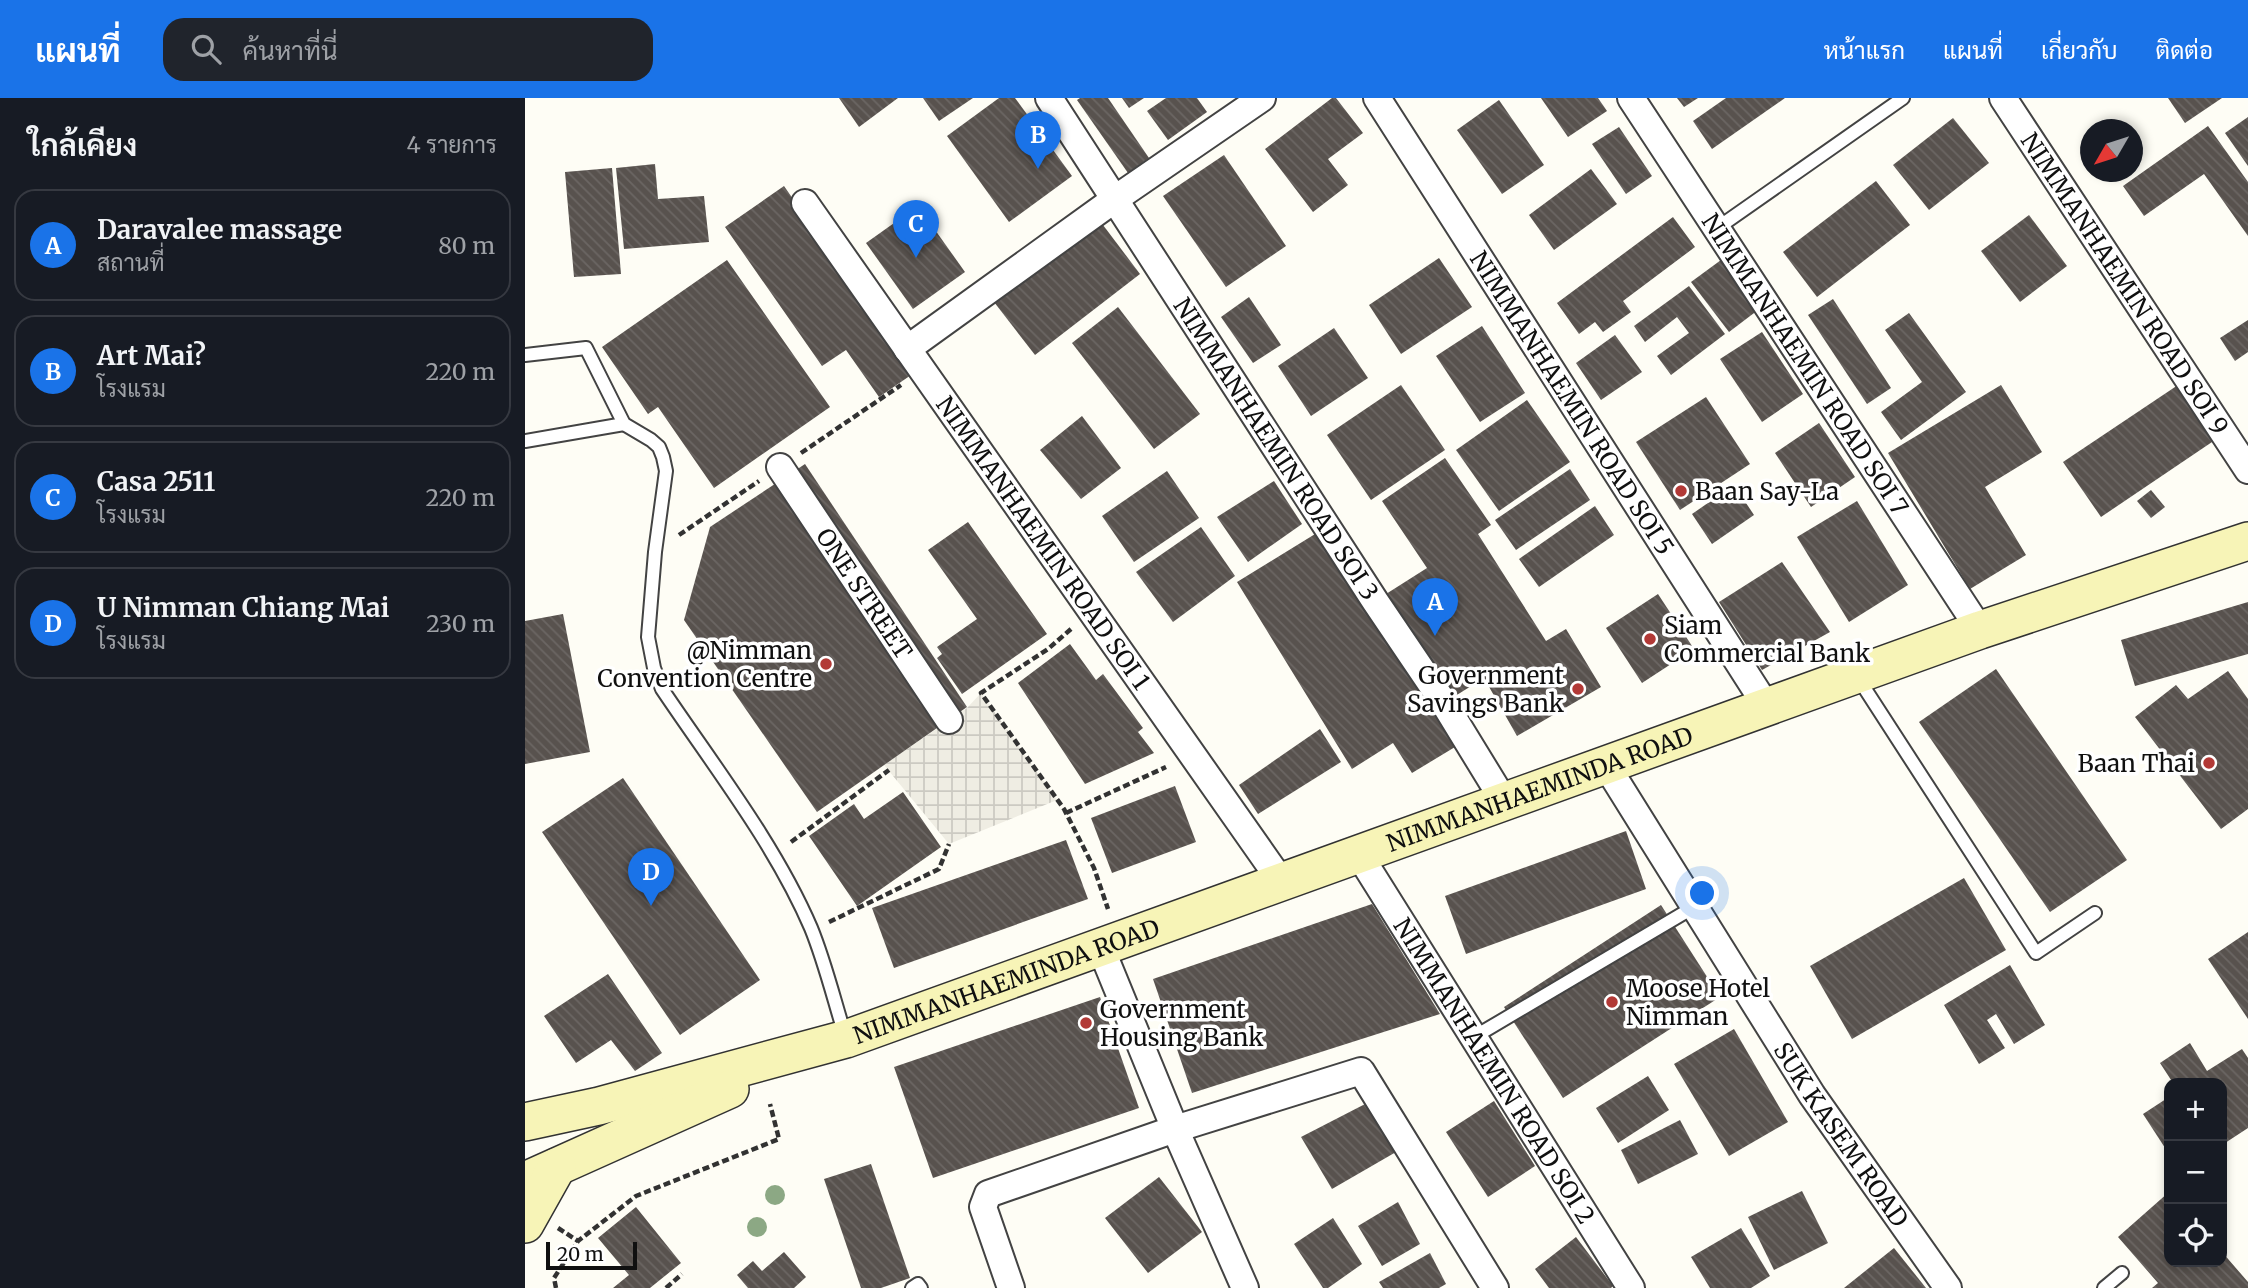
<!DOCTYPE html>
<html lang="th">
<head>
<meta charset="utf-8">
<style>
  :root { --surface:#171b24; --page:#20242c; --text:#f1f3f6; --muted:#9ea1a6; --line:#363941; --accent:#1a73e8 }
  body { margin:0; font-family:Merriweather,Sarabun,serif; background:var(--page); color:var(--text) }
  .controls { position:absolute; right:21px; bottom:21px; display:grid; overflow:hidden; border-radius:14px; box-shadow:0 4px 10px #0003 }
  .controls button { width:63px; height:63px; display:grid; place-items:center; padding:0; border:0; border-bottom:2px solid var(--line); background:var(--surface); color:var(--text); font:35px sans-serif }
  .compass { position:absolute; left:1555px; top:21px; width:63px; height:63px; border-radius:50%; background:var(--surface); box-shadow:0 4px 10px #0003; rotate:231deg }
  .scale { position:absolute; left:21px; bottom:18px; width:91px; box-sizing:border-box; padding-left:7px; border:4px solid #101010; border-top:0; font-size:19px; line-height:24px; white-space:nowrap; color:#101010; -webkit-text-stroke:5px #fff; paint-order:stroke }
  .you { position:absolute; left:1178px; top:796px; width:24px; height:24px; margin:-18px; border:5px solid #fff; border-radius:50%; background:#1a73e8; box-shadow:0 0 0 10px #1a73e833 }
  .badge { display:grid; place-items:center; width:46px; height:46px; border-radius:50%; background:var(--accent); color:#fff; font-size:23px; font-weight:700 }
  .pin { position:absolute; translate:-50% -58px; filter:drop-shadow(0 2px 4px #0008) }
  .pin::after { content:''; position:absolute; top:37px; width:24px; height:21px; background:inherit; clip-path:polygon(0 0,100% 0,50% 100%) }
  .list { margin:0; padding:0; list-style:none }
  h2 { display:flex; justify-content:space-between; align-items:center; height:91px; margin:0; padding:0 28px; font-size:30px }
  h2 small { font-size:23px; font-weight:400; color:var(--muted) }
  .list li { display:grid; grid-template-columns:46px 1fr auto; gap:21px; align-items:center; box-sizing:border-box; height:112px; margin:0 14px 14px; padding:0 14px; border:2px solid var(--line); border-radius:21px }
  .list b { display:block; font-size:26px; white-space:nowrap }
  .list p { margin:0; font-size:23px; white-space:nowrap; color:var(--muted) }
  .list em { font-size:23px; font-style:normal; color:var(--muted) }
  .icon { flex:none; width:38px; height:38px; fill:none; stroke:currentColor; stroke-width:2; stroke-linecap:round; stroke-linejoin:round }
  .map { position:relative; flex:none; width:1723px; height:1190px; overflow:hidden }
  header { display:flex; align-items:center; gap:42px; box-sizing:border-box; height:98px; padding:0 35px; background:var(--accent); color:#fff }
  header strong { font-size:33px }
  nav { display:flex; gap:38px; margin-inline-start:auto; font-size:24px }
  .search { width:490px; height:63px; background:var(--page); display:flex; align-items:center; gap:18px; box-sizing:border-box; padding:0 24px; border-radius:21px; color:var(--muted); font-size:26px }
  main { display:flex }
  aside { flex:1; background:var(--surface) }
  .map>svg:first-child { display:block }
  .plaza { fill:url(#plaza-grid) }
  .building { fill:url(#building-back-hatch) }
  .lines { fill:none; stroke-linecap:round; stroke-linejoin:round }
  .lane-casing { stroke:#434343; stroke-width:16 }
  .street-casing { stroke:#434343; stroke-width:30 }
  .secondary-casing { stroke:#323232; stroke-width:40 }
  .path { stroke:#323232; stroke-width:4.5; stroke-dasharray:7 3.5; stroke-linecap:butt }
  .lane { stroke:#fff; stroke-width:12 }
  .street { stroke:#fff; stroke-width:26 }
  .secondary { stroke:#f7f4b7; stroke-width:37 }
  .tree { fill:#8ca884 }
  .poi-dot { fill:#b23936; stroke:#fff; stroke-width:2.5 }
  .labels { text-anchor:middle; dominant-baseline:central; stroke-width:7; stroke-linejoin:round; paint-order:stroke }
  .street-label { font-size:24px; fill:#101010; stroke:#fff }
  .poi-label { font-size:24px; fill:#101010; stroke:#fff; text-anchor:start }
</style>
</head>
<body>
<header>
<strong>แผนที่</strong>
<div class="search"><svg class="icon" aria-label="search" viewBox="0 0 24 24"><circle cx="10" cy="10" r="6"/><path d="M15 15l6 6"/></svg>ค้นหาที่นี่</div>
<nav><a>หน้าแรก</a><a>แผนที่</a><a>เกี่ยวกับ</a><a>ติดต่อ</a></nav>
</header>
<main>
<aside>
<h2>ใกล้เคียง<small>4 รายการ</small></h2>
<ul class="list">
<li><span class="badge">A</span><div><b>Daravalee massage</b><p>สถานที่</p></div><em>80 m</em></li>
<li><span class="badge">B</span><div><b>Art Mai?</b><p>โรงแรม</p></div><em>220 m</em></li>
<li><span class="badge">C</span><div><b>Casa 2511</b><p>โรงแรม</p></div><em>220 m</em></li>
<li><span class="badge">D</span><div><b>U Nimman Chiang Mai</b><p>โรงแรม</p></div><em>230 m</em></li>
</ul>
</aside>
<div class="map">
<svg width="1723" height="1190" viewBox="0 0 1723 1190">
  <defs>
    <pattern id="plaza-grid" width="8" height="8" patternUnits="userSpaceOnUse" patternTransform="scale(1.75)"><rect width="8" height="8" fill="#efede3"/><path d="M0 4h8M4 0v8" fill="none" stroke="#cccac2"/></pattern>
    <pattern id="building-back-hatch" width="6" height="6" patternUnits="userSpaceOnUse" patternTransform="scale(1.75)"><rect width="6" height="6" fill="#58524e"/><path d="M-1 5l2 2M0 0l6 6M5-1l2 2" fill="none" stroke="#6b6663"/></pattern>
  </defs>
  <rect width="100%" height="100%" fill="#fefdf5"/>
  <!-- plaza -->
  <path class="plaza" d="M456,595l76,107 -108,44 -65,-79 83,-57z"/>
  <!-- building -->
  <g class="building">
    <path d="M314,0h59l-39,29z"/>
    <path d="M398,0h50l-34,23z"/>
    <path d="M474,0h16l57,78 -63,46 -62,-86z"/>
    <path d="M555,0h28l41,60 -21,15 -51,-73z"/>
    <path d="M597,0h22l-15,10z"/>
    <path d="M641,0h31l10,14 -39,28 -21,-29z"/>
    <path d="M807,0h4l27,35 -35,26 20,26 -35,27 -48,-63z"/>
    <path d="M1016,0h57l9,13 -39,26z"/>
    <path d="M1152,0h21l-14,9z"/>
    <path d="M1201,0h59l-73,51 -19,-28z"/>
    <path d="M1643,0h54l-37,25z"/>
    <path d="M974,2l45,65 -42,29 -45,-64z"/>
    <path d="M1723,19v49l-23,-33z"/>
    <path d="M1428,20l36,45 -60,47 -36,-45z"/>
    <path d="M1683,28l40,56v54l-44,-62 -60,42 -21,-30z"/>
    <path d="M1094,29l33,49 -26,18 -34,-50z"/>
    <path d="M699,57l62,91 -60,41 -63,-91z"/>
    <path d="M130,66l3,35 46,-3 5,46 -85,7 -8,-81z"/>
    <path d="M87,70l9,106 -47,3 -9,-105z"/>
    <path d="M1066,71l26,35 -63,46 -25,-35z"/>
    <path d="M1351,83l34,44 -93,72 -34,-45z"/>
    <path d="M259,88l130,187 -35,24 -33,-47 -24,16 -97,-139z"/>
    <path d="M393,108l47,66 -52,37 -47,-66z"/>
    <path d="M1504,117l38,51 -47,36 -39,-51z"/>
    <path d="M1148,119l22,30 -72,54 8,11 -28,20 -8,-10 -16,12 -22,-31z"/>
    <path d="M575,123l40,53 -105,81 -41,-53z"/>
    <path d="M914,160l33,49 -71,47 -32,-49z"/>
    <path d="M202,162l103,147 -116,81 -56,-81 -10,7 -46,-67z"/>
    <path d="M1196,162l37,50 -29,22 -38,-50z"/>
    <path d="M1164,188l36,48 -54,41 -14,-19 32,-23 -12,-16 -32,25 -11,-16z"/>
    <path d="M724,199l32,48 -28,18 -32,-46z"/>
    <path d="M1308,201l58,89 -24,16 -59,-89z"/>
    <path d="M593,209l82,107 -46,35 -82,-106z"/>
    <path d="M1384,215l57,79 -65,48 -20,-28 41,-30 -37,-52z"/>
    <path d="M1723,222v32l-13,9 -15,-23z"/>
    <path d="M957,228l43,67 -45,29 -44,-66z"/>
    <path d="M809,230l34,50 -57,38 -33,-50z"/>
    <path d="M1237,234l41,62 -41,28 -42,-63z"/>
    <path d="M1090,237l27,37 -41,28 -25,-37z"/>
    <path d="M876,287l44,65 -74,50 -44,-65z"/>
    <path d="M1476,287l41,67 -57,35 41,68 -56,34 -82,-136z"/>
    <path d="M1653,287l37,55 -114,77 -38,-55z"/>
    <path d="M1181,299l44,67 -70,46 -44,-68z"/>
    <path d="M1002,302l43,62 -71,49 -43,-61z"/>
    <path d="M557,318l39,52 -40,31 -41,-49z"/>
    <path d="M1294,325l36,54 -44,30 -36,-54z"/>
    <path d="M920,360l46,67 -13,9 68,107 20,-12 35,58 -84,49 -33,-58 -40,25 -69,-102 52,-33 -45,-67z"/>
    <path d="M280,366l162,243 -150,105 -133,-192 26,-93z"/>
    <path d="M1045,371l20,31 -74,50 -21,-30z"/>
    <path d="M642,373l32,47 -65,44 -32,-46z"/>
    <path d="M749,383l28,43 -54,38 -31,-45z"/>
    <path d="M1209,387l20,30 -42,29 -20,-30z"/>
    <path d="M1626,392l14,17 -14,11 -14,-17z"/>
    <path d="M1332,403l51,84 -59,37 -52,-85z"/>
    <path d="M1070,408l19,29 -75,52 -20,-28z"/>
    <path d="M443,424l79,112 -85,60 -25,-36 5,-4 -5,-7 40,-28 -49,-69z"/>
    <path d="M676,429l34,49 -62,46 -37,-50z"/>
    <path d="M795,433l135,216 -43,26 -19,-30 -41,26 -115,-187z"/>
    <path d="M1257,464l48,70 -68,38 -43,-68z"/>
    <path d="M1133,496l36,55 -52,34 -36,-55z"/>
    <path d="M1723,504v52l-113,32 -14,-46z"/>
    <path d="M38,516l27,138 -65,12v-143z"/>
    <path d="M545,546l26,36 7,-6 40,54 -5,4 16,21 -69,31 -67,-101z"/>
    <path d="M1471,571l131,191 -77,52 -131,-190z"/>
    <path d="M1703,573l20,28v110l-27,20 -86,-112 41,-32 12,14z"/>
    <path d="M795,631l21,33 -83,52 -19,-29z"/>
    <path d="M98,680l137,202 -80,55 -138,-203z"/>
    <path d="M650,688l21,56 -84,31 -21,-55z"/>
    <path d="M378,694l38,55 -84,59 -48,-70 45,-32 10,15z"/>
    <path d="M1101,733l20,58 -180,65 -21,-58z"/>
    <path d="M541,742l22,59 -194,69 -22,-60z"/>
    <path d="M1439,780l42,72 -154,89 -42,-73z"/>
    <path d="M847,806l68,110 -248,79 -39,-114z"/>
    <path d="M1136,807l59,92 -157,101 -59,-91z"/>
    <path d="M1723,834v87l-40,-60z"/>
    <path d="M1485,867l35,60 -31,19 -18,-30 -9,6 18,28 -26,16 -35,-59z"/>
    <path d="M83,876l54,79 -27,18 -24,-31 -35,23 -32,-47z"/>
    <path d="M575,899l39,111 -206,70 -39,-111z"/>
    <path d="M1209,931l54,93 -59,34 -55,-92z"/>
    <path d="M1665,945l17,28 35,-22 6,9v70l-26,17v-62h-49l-13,-20z"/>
    <path d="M1123,978l21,34 -51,33 -22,-35z"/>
    <path d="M1644,999v57l-26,-40z"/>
    <path d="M969,1003l41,65 -47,31 -42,-65z"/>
    <path d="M844,1004l27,50 -64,37 -31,-52z"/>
    <path d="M1155,1022l18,34 -60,30 -17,-34z"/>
    <path d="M346,1066l39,114 -29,10h-20l-37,-109z"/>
    <path d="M634,1079l43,55 -54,41 -43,-55z"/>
    <path d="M1277,1093l26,52 -54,27 -26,-53z"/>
    <path d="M1644,1094v70h53v-10l26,30v6h-96l6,-5 -40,-46z"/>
    <path d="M873,1104l22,42 -38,22 -24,-40z"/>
    <path d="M111,1109l45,56 -31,25h-37l16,-13 -31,-37z"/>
    <path d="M808,1120l29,46 -34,24h-5l-29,-44z"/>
    <path d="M1216,1130l29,48 -19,12h-41l-19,-31z"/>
    <path d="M1051,1139l37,49 -2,2h-62l-14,-19z"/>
    <path d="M1369,1150l32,40h-82z"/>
    <path d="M259,1154l22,25 -12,11h-46l-11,-13 16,-14 9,10z"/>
    <path d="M905,1155l16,31 -7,4h-56l-4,-6z"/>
  </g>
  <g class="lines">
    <!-- lane casing -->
    <g class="lane-casing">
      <g id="lane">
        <path d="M1191,131l187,-131"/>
        <path d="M0,257l61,-7 38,76 27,16 8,7 4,10 3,14 -11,81 -7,85 6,31 8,21c51,76 113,155 149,239 14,34 23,72 34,107"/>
        <path d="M0,343l99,-17"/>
        <path d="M1333,580l178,275 59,-40"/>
        <path d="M949,939l220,-130"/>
        <path d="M387,1190l6,-4 3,4"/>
        <path d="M1579,1190l18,-15"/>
      </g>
    </g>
    <!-- street casing -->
    <g class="street-casing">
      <g id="street">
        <path id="s1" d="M524,0l326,503 69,102 60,98"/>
        <path id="s2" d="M852,0l390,609"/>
        <path id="s3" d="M1106,0l349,532"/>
        <path id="s4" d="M1478,0l245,372"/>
        <path id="s5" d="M280,105l476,678"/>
        <path d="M382,251l208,-150 147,-101"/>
        <path id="s6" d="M255,369l169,253"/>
        <path id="s7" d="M1081,667l206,330 136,193"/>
        <path id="s8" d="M833,755l273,435"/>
        <path d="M575,848l75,183 70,159"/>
        <path d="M486,1190l-28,-81 5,-13 187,-65 186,-58 134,217"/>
      </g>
    </g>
    <!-- secondary casing -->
    <g class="secondary-casing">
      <g id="secondary">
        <path id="s9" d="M0,1024l74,-16 247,-67 1134,-409 268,-89"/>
        <path d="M0,1083l205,-92"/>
        <path d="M0,1126l32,-57"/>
      </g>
    </g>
    <!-- path -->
    <g class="path">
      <path d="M276,355l100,-68"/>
      <path d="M154,437l80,-54"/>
      <path d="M546,531l-23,20 -67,44 83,116 30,59 14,41"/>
      <path d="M541,715l100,-46"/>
      <path d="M266,744l98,-72"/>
      <path d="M304,824l110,-53 10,-25"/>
      <path d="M33,1130l20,13"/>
      <path d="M31,1190l-2,-10 24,-37 58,-45 143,-57 -9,-35"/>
      <path d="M141,1190l16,-14"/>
    </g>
    <!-- lane -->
    <use href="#lane" class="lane"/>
    <!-- street -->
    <use href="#street" class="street"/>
    <!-- secondary -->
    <use href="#secondary" class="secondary"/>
  </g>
  <!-- trees -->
  <g class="tree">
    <circle cx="250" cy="1097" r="10"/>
    <circle cx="232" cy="1129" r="10"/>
  </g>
  <!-- markers -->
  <g class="poi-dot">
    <circle cx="1156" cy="393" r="7"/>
    <circle cx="1125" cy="541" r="7"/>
    <circle cx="301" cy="566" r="7"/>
    <circle cx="1053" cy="591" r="7"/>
    <circle cx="1684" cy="665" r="7"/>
    <circle cx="1087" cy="904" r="7"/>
    <circle cx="561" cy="925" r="7"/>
  </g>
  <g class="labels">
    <!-- street labels -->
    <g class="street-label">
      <text stroke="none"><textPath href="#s4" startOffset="222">NIMMANHAEMIN ROAD SOI 9</textPath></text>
      <text stroke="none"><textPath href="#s3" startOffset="318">NIMMANHAEMIN ROAD SOI 7</textPath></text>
      <text stroke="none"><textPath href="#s2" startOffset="362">NIMMANHAEMIN ROAD SOI 5</textPath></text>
      <text stroke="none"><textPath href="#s1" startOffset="418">NIMMANHAEMIN ROAD SOI 3</textPath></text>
      <text stroke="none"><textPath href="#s5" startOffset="415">NIMMANHAEMIN ROAD SOI 1</textPath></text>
      <text stroke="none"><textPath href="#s6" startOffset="152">ONE STREET</textPath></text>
      <text stroke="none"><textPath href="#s9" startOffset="1069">NIMMANHAEMINDA ROAD</textPath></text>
      <text stroke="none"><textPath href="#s9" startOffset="502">NIMMANHAEMINDA ROAD</textPath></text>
      <text stroke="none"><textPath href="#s8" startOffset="257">NIMMANHAEMIN ROAD SOI 2</textPath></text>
      <text stroke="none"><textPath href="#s7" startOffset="438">SUK KASEM ROAD</textPath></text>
    </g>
    <!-- poi labels -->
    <g class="poi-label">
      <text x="1170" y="393">Baan Say-La</text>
      <text x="1139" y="527">Siam<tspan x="1139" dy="28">Commercial Bank</tspan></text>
      <text x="287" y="552" text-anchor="end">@Nimman<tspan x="287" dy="28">Convention Centre</tspan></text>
      <text x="1039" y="577" text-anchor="end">Government<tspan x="1039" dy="28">Savings Bank</tspan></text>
      <text x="1670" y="665" text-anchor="end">Baan Thai</text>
      <text x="1101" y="890">Moose Hotel<tspan x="1101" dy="28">Nimman</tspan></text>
      <text x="575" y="911">Government<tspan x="575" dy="28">Housing Bank</tspan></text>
    </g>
  </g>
</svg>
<div class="controls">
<button>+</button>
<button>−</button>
<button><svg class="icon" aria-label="locate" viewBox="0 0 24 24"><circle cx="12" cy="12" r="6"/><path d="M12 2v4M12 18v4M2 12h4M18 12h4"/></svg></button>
</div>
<svg class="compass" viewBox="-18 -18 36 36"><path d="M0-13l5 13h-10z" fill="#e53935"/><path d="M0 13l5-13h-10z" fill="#9ea1a6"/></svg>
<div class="scale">20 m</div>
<div class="you"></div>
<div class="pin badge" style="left:910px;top:538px">A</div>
<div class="pin badge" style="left:513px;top:71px">B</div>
<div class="pin badge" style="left:391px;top:160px">C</div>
<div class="pin badge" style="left:126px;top:808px">D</div>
</div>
</main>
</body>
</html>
